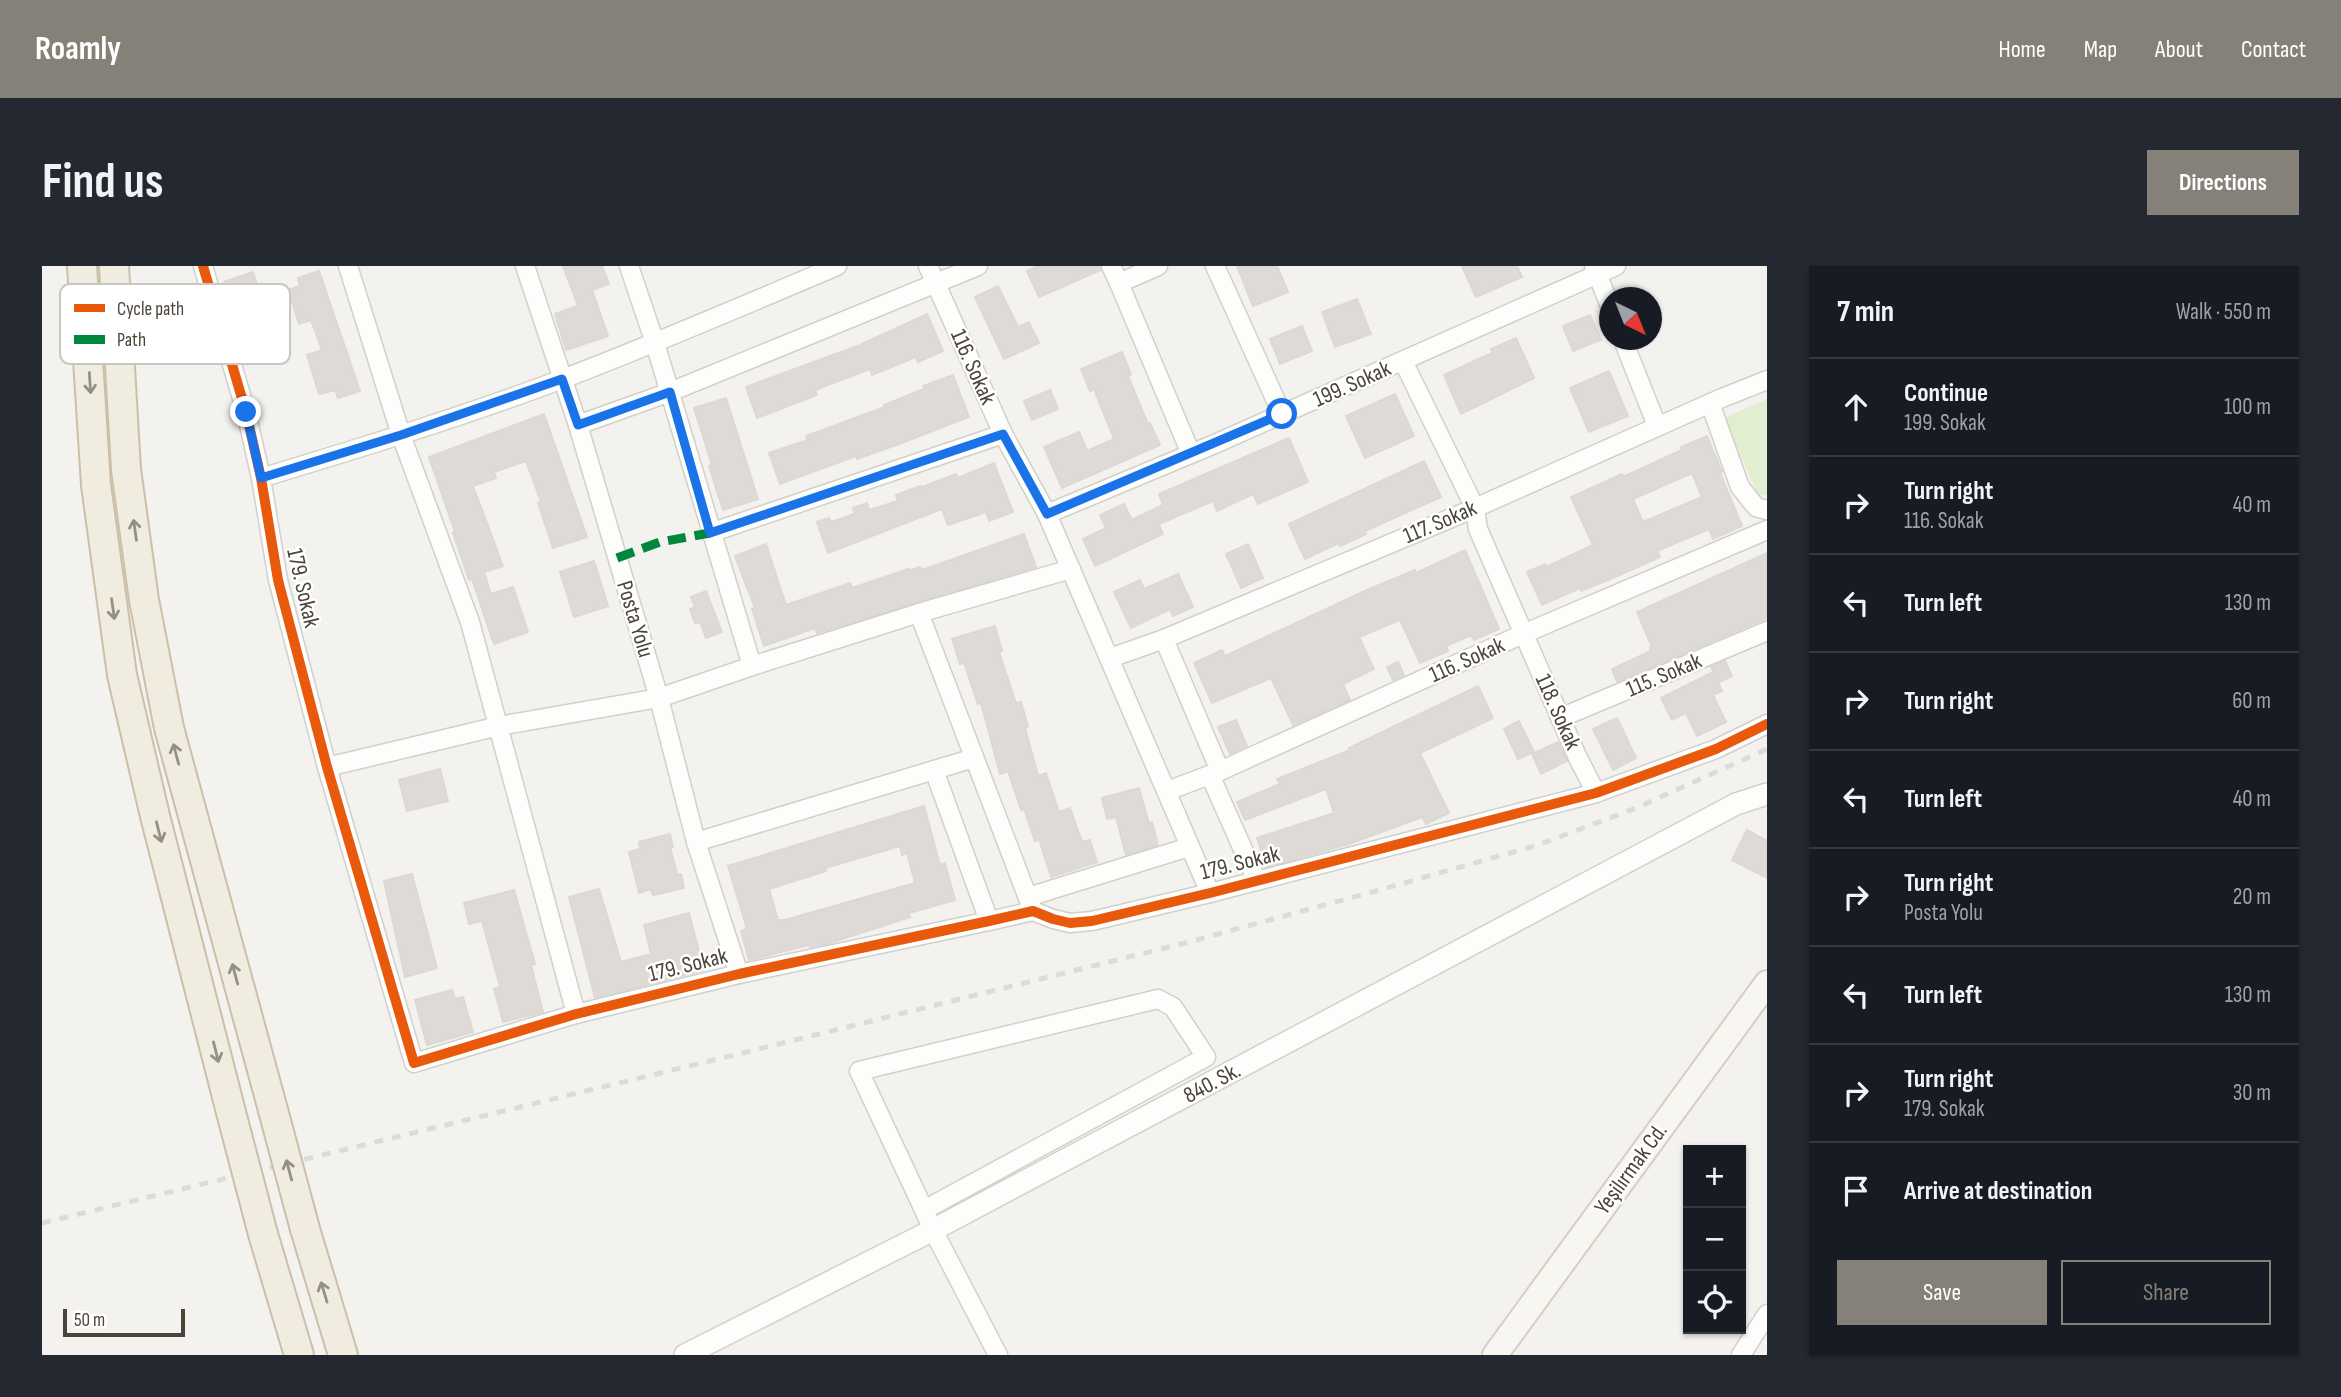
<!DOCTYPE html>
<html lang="en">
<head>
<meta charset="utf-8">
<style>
  :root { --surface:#171b24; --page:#242831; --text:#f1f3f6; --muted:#9ea1a6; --line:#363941; --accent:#868178 }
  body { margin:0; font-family:"Sofia Sans Condensed",sans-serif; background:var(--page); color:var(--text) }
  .controls { position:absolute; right:21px; bottom:21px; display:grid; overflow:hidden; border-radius:0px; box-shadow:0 2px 5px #0004 }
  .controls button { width:63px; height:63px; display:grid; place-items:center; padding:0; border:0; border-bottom:2px solid var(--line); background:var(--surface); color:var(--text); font:35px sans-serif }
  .compass { position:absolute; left:1557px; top:21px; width:63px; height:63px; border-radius:50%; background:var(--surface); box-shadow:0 2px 5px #0004; rotate:137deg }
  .scale { position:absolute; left:21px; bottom:18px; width:122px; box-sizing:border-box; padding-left:7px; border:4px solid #4b4439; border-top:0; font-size:19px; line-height:24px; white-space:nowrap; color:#4b4439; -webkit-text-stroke:5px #fff; paint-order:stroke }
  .stop { position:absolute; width:21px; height:21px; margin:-16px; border:5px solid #1a73e8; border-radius:50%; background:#fff }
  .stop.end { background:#1a73e8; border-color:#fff; box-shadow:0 2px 7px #0008 }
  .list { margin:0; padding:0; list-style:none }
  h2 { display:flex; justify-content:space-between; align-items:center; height:91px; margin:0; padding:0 28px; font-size:30px }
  h2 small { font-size:23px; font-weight:400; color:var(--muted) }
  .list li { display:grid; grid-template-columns:46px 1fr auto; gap:21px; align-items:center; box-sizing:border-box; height:98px; padding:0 28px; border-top:2px solid var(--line) }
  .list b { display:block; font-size:26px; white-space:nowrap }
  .list p { margin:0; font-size:23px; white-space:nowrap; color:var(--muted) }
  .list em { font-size:23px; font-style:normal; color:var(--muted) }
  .actions { display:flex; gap:14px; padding:21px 28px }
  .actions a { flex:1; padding:16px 0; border:2px solid var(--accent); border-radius:0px; text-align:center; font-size:24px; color:var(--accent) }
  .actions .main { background:var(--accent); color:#fff }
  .icon { flex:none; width:38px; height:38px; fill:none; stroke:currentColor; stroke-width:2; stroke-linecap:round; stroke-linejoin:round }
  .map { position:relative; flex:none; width:1725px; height:1089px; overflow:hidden; border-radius:0px }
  header { display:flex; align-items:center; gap:42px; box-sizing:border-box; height:98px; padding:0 35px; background:var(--accent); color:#fff }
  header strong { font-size:33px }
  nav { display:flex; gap:38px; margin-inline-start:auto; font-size:24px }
  .intro { display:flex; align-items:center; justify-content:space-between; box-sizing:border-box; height:168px; padding:0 42px }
  h1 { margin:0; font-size:49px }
  .button { padding:18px 32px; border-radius:0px; background:var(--accent); color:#fff; font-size:24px; font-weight:700 }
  main { display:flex; gap:42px; padding:0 42px }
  aside { flex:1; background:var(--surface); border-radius:0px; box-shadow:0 2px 5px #0004 }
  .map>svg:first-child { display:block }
  .green { fill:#e1eecf }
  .building { fill:#dedbd6; stroke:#dcd9d4; stroke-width:2; fill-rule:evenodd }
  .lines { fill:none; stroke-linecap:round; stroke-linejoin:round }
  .minor-casing { stroke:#d2d0cb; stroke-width:21 }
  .tertiary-casing { stroke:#d2d0cb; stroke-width:24 }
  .secondary-casing { stroke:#d3cfc5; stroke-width:28 }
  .trunk-casing { stroke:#ccbfa9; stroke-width:32 }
  .minor { stroke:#fdfdfc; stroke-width:18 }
  .tertiary { stroke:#fdfdfc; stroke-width:21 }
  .secondary { stroke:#f7f6f1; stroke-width:24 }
  .trunk { stroke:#f0ece0; stroke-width:28 }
  .rail { stroke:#dbdbda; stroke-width:5; stroke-dasharray:9 9; stroke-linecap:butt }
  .trunk-bridge-casing { stroke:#ccbfa9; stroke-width:32; stroke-linecap:butt }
  .trunk-bridge { stroke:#f0ece0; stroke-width:28 }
  .quiet { stroke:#00873e; stroke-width:9; stroke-dasharray:18 9; stroke-linecap:butt }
  .cycleway-casing { stroke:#fff; stroke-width:15 }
  .cycleway { stroke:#e8590c; stroke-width:10 }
  .oneway { stroke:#959084 }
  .route { stroke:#1a73e8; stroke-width:9 }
  .labels { text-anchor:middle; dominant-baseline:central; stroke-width:5; stroke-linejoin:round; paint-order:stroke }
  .street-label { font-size:23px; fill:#4b4439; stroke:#fff }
  .key { fill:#fff; stroke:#c9c7c4; stroke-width:2 }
  .key-label { font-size:19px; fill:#4b4439 }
</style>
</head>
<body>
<header>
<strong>Roamly</strong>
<nav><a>Home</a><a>Map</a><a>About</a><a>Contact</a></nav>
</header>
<div class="intro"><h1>Find us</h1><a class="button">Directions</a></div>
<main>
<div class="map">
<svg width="1725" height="1089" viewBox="0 0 1725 1089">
  <rect width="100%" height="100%" fill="#f4f2ee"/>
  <!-- green -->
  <path class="green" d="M1725,133v96h-9l-34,-77z"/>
  <!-- building -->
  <g class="building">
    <path d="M521,0h39l7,18 -17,6 16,46 -42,14 -11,-36 23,-8z"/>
    <path d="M996,0h62l1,4 -62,27 -12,-26z"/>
    <path d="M1195,0h40l11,26 -35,14z"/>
    <path d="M1420,0h55l5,11 -46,20z"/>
    <path d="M277,5l41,120 -22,7 -3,-8 -16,4 -12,-39 15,-5 -11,-30 -12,4 -11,-34 12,-4 -2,-8z"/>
    <path d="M211,6l22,69 -29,9 -22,-68z"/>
    <path d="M956,20l20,41 11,-5 10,21 -35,16 -29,-62z"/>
    <path d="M1315,33l14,35 -36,13 -13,-35z"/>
    <path d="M885,48l16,37 -25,11 -2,-5 -44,18 -2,-6 -55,21 2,5 -60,23 -11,-31 114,-42z"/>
    <path d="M1548,49l11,25 -28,11 -10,-25z"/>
    <path d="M1260,60l10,25 -32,13 -10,-25z"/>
    <path d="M1474,72l18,40 -73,36 -17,-39 48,-22 -1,-4z"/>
    <path d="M1080,86l9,22 -3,2 20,48 2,-1 10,22 -98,43 -18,-41 35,-15 8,19 27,-12 -20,-50 -4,2 -9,-22z"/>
    <path d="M1567,105l19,45 -39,16 -19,-44z"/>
    <path d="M911,109l16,42 -70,27 -42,15 -1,-3 -76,28 -11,-31 39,-13 -2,-4 79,-29 -1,-2 40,-16 -1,-3z"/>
    <path d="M1008,124l8,19 -26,11 -8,-19z"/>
    <path d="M1353,128l19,42 -49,22 -19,-42z"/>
    <path d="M684,132l32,101 -35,11 -14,-44 3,-1 -18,-57z"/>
    <path d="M502,148l43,123 -34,11 -15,-45 3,-1 -15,-41 -32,11 2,6 -23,8 30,80 -19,6 7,22 22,-7 15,45 -34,12 -22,-65 -3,1 -16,-47 2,-1 -26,-75z"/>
    <path d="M1665,170l15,36 -2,1 22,53 -29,13 -4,-10 -52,22 3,6 -52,23 -27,11 -1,-3 -38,17 -15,-33 18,-8 1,3 47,-22 -22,-48 51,-23 1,3 59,-27 -1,-3zM1650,207l10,24 -59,25 -10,-23z"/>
    <path d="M1247,172l19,44 -50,22 -5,-10 -36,17 -4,-10 -54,23 4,10 -68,32 -12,-27 23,-11 -6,-13 24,-11 8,16 31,-15 -4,-11z"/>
    <path d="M1382,195l17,36 -76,34 1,3 -26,12 -1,-3 -34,16 -16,-35z"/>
    <path d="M952,197l19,49 -24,9 -3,-9 -38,13 -6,-16 -114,44 -11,-31 12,-4 2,4 24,-8 -2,-6 14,-5 2,7 29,-9 -2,-6 24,-9v2l36,-14 2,4z"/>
    <path d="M982,268l12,33 -219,66 -2,-5 -51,18 -12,-37 3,-1 -20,-52 31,-12 20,61 64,-22 2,5 57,-19v2l11,-4 2,3z"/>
    <path d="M1206,278l15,34 -22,10 -15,-34z"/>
    <path d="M1423,284l34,79 -25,11 -3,-5 -25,11 2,5 -28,12 -20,-43 -41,17 15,32 -31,15 7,16 -57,25 -22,-47 -59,25 -18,-40 28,-13 3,6 142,-66 48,-20 1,3z"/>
    <path d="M1725,287v65l-150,64 -5,-13 39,-18 -1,-3 2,-1 -15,-35z"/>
    <path d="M552,295l14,45 -34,11 -14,-45z"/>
    <path d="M1136,308l15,33 -20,9 -3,-7 -39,19 -17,-36 26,-12 4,9z"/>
    <path d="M664,325l16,41 -16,6 -6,-16 -5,1 -5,-14 5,-2 -4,-10z"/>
    <path d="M953,360l7,25 -3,1 17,51 5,-1 7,24 -3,2 13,48 8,-3 13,39 11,-4 12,34 8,-2 7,22 -46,15 -12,-38 -4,2 -11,-32 -3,1 -13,-39 -8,3 -19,-71 -3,1 -14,-41 -4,1 -8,-25z"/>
    <path d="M1683,395l7,15 -13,6 -8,-15z"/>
    <path d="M1356,396l6,13 -11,5 -6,-13z"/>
    <path d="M1671,406l9,19 -9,4 13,27 -29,14 -11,-23 -14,7 -11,-22z"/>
    <path d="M1436,420l15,32 -73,35 29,60 -23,11 -4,-7 -73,27 -83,23 -9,-29 77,-25 -8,-24 -81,31 -8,-18 43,-18 -3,-5 73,-29 -1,-2z"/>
    <path d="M1575,452l19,40 -23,12 -20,-41z"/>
    <path d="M1194,454l11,26 -17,8 -12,-27z"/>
    <path d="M1477,455l15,31 -16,7 -14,-30z"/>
    <path d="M1516,476l9,19 -26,13 -9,-20z"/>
    <path d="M398,503l8,32 -41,10 -8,-31z"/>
    <path d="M1097,522l10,35 3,-1 6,23 -32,10 -10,-38 -9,2 -5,-21z"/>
    <path d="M882,540l16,59 5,-2 10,37 -46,13 1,4 -83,27 -17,3 -1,-2 -60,15 -8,-29 6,-2 -19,-63zM858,580l2,9 5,-2 8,30 -130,37h-7l-9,-31 57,-18 -1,-3z"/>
    <path d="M1705,564l20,11v37l-35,-18z"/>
    <path d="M628,568l3,13h-3l7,27h4l3,14 -31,7 -2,-6 -12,4 -10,-41 11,-3 -1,-7z"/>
    <path d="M370,608l25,94 -32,9 -21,-96z"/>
    <path d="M557,623l22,73 30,-8 -7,-29 45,-12 15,57 -109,28 -26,-101z"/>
    <path d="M472,624l21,74 -4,1 12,47 -40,10 -9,-33 6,-2 -18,-66 -13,3 -5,-21z"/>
    <path d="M410,724l3,9 8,-2 10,35 -46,13 -12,-45z"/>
  </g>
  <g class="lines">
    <!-- minor casing -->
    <g class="minor-casing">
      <g id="minor">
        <path d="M161,0l43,146 15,66 17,102 49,187 87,296 162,-49 163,-40 250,-53 44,-10 20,8 17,4 22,-2 118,-28 386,-100 120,-44 51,-25"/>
        <path d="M306,0l53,169 69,187 106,392"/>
        <path d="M483,0l53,159 81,273 37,144 43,132"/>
        <path d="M587,0l26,77 97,323"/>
        <path d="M886,0l75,168 44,80 163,379"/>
        <path d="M1069,0l8,17 39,-17"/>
        <path d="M1173,0l67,148"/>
        <path d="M1552,0l16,40"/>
        <path d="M1077,17l72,171"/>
        <path d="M1581,74l34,86"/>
        <path d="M1361,95l72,147 3,21 99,227 19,37"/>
        <path d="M1668,137l30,84 16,20 11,3"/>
        <path d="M536,159l92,-33 308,-126"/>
        <path d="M219,212c102,-31 204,-62 304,-100 92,-35 182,-74 272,-112"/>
        <path d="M1005,248l170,-71 399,-177"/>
        <path d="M668,267l293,-99"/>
        <path d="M1122,373l56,132"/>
        <path d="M1068,392l54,-19 311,-131 247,-110 45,-18"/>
        <path d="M1518,452l207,-87"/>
        <path d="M285,501l172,-41 160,-28 93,-32 167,-53"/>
        <path d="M892,504l55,151"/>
        <path d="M1168,509l47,106"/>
        <path d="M1125,525l53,-20 303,-137 244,-104"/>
        <path d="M654,576l278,-84"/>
        <path d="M986,631l161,-50"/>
        <path d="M991,645l-114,-298 152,-44"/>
        <path d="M882,944l282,-153 -33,-50 -15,-8 -299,72 65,139 9,20 65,125"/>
        <path d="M1699,1089l26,-41"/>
      </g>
    </g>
    <!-- tertiary casing -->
    <g class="tertiary-casing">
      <path id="tertiary" d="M643,1089l248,-125 803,-426 31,-10"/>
    </g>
    <!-- secondary casing -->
    <g class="secondary-casing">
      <path id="secondary" d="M1453,1089l272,-372"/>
    </g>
    <!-- trunk casing -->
    <g class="trunk-casing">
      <g id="trunk">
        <path d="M40,0l14,219 26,190 33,141 78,304"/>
        <path d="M72,0l12,203 18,131 25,128 104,382"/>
        <path d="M263,963l38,126"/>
        <path d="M221,968l36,121"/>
      </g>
    </g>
    <!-- minor -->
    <use href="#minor" class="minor"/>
    <!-- tertiary -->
    <use href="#tertiary" class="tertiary"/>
    <!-- secondary -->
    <use href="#secondary" class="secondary"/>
    <!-- trunk -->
    <use href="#trunk" class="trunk"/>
    <!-- rail -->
    <path class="rail" d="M0,957l713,-173 430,-107 198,-54 155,-44 98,-37 131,-59"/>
    <!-- trunk-bridge casing -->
    <g class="trunk-bridge-casing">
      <g id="trunk-bridge">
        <path d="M231,844l32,119"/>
        <path d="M191,854l30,114"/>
      </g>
    </g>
    <!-- trunk-bridge -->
    <use href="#trunk-bridge" class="trunk-bridge"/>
    <!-- quiet -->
    <path class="quiet" d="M575,292l43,-16 50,-9"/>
    <!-- cycleway casing -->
    <g class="cycleway-casing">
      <path id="cycleway" d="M161,0l43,146 15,66 17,102 49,187 87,296 162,-49 163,-40 250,-53 44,-10 20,8 17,4 22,-2 118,-28 386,-100 120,-44 51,-25"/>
    </g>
    <!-- cycleway -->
    <use href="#cycleway" class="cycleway"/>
  </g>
  <!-- one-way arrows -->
  <defs><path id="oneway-shaft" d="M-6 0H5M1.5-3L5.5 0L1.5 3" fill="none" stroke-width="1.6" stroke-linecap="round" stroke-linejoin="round" transform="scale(1.75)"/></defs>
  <g class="oneway">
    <use href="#oneway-shaft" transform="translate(48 117) rotate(86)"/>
    <use href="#oneway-shaft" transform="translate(93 264) rotate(-98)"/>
    <use href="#oneway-shaft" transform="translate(71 343) rotate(82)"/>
    <use href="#oneway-shaft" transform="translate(134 488) rotate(-105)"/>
    <use href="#oneway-shaft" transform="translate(117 566) rotate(76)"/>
    <use href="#oneway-shaft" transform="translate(193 708) rotate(-105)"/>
    <use href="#oneway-shaft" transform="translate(174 786) rotate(76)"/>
    <use href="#oneway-shaft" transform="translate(247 904) rotate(-105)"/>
    <use href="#oneway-shaft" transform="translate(282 1026) rotate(-107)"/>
  </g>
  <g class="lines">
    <!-- route -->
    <path class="route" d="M204,146l15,66 140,-43 161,-56 16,46 92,-33 40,141 293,-99 44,80 235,-100"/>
  </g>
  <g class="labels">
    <!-- street labels -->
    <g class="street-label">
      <text transform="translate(931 101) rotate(66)">116. Sokak</text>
      <text transform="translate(1310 118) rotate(-24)">199. Sokak</text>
      <text transform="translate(1398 256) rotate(-23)">117. Sokak</text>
      <text transform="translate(261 322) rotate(77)">179. Sokak</text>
      <text transform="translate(593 353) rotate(73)">Posta Yolu</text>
      <text transform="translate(1425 394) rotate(-24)">116. Sokak</text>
      <text transform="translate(1622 409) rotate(-23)">115. Sokak</text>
      <text transform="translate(1516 446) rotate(66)">118. Sokak</text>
      <text transform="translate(1198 597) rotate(-14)">179. Sokak</text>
      <text transform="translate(646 699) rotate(-14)">179. Sokak</text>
      <text transform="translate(1170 817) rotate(-28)">840. Sk.</text>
      <text transform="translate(1589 903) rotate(-54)">Yeşilırmak Cd.</text>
    </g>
  </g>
  <!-- legend -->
  <rect x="18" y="18" width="230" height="80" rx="10" class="key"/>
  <rect x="32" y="38" width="31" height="8" fill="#e8590c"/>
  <rect x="32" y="69" width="31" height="9" fill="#00873e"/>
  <g class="key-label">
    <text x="75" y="49">Cycle path</text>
    <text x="75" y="80">Path</text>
  </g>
</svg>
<div class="controls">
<button>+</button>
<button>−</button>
<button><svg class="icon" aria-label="locate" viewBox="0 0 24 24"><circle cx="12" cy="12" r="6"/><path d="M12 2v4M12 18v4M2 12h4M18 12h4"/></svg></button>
</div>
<svg class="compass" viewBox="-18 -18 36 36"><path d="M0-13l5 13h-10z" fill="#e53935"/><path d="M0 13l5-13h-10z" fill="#9ea1a6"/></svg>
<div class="scale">50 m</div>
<div class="stop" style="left:1240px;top:148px"></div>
<div class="stop end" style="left:204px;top:146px"></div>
</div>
<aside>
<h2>7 min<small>Walk · 550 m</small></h2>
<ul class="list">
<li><svg class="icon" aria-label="ahead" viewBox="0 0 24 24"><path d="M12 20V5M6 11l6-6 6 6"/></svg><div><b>Continue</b><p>199. Sokak</p></div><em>100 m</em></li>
<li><svg class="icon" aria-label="right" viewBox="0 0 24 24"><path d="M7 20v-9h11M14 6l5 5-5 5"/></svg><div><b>Turn right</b><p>116. Sokak</p></div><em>40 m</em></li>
<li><svg class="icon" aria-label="left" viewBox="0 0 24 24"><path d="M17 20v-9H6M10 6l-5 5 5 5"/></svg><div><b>Turn left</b></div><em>130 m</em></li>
<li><svg class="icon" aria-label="right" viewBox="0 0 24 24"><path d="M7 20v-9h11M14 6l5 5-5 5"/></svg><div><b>Turn right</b></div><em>60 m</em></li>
<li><svg class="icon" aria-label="left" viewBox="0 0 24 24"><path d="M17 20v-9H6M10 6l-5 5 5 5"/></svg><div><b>Turn left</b></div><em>40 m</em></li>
<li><svg class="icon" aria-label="right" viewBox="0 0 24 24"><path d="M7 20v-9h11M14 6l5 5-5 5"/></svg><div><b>Turn right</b><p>Posta Yolu</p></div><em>20 m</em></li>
<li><svg class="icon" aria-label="left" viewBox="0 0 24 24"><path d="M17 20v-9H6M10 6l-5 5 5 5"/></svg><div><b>Turn left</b></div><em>130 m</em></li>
<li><svg class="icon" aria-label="right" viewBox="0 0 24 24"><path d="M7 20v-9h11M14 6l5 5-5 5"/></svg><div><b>Turn right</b><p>179. Sokak</p></div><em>30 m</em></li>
<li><svg class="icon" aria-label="arrive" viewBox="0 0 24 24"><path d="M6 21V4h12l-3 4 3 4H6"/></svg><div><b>Arrive at destination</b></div></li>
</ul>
<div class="actions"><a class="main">Save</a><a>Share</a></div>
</aside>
</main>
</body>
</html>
